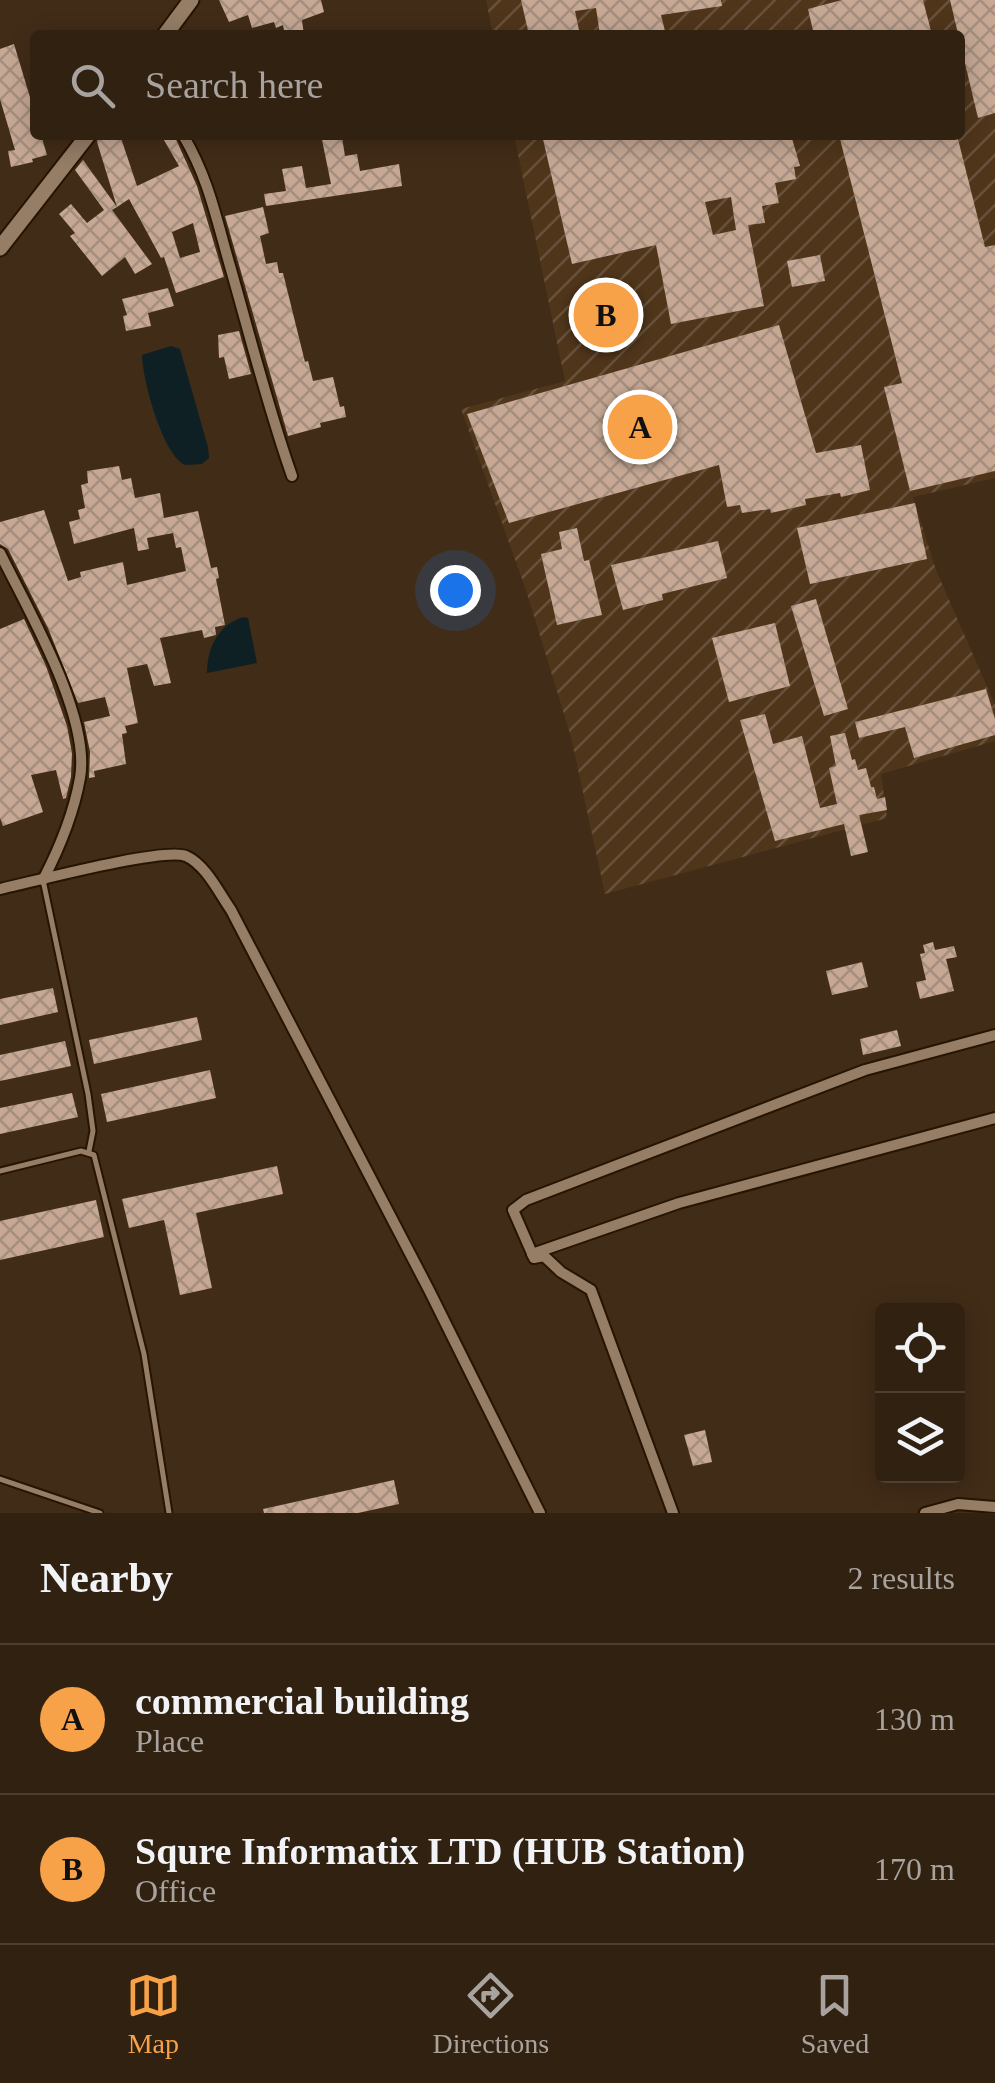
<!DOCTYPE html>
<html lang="en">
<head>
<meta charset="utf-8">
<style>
  :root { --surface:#312111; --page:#39291a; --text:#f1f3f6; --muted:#a8a39f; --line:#4c3e31; --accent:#f7a248 }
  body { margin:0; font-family:"Times New Roman",serif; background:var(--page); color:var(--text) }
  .controls { position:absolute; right:30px; bottom:30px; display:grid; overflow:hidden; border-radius:10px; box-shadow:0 5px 25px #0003 }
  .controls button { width:90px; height:90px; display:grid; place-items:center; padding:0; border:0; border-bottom:2px solid var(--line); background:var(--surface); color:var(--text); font:50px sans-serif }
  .you { position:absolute; left:455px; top:590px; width:35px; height:35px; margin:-25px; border:8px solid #fff; border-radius:50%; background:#1a73e8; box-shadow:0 0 0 15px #1a73e833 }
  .badge { display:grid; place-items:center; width:65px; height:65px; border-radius:50%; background:var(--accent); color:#111; font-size:32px; font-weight:700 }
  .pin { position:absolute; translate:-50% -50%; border:5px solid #fff; box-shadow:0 2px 10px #0006 }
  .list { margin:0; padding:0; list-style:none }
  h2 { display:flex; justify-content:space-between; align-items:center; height:130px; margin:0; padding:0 40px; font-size:42px }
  h2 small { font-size:32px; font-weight:400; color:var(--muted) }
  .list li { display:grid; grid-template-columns:65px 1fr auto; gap:30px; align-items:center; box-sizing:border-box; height:150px; padding:0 40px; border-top:2px solid var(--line) }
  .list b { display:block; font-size:38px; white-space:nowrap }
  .list p { margin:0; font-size:32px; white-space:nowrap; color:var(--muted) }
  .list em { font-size:32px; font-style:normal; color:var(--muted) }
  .icon { flex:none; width:55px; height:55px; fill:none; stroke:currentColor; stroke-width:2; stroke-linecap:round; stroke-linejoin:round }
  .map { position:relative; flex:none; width:995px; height:1513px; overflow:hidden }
  .search { position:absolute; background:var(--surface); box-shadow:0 5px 25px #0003; left:30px; right:30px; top:30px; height:110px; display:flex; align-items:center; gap:25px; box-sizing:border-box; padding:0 35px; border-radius:10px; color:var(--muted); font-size:38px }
  .sheet { height:430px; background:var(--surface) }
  nav { display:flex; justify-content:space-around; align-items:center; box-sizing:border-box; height:140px; border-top:2px solid var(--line); background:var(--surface); font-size:28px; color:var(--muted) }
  nav a { display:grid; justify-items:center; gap:5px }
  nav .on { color:var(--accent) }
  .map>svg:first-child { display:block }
  .industrial { fill:url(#industrial-furrows) }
  .water { fill:#0f2025 }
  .building { fill:url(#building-cross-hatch); fill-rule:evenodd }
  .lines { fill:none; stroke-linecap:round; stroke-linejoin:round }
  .lane-casing { stroke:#271401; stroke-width:9 }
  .street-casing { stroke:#271401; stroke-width:14 }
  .secondary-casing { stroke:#271401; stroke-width:19 }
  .lane { stroke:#957d66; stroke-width:5 }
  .street { stroke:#957d66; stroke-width:10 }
  .secondary { stroke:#957d66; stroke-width:15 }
</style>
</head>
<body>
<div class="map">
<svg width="995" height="1513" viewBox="0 0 995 1513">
  <defs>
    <pattern id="industrial-furrows" width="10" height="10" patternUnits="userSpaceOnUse" patternTransform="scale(2.5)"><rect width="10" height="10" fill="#4f351a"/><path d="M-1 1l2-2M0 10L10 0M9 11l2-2" fill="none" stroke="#68513a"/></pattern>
    <pattern id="building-cross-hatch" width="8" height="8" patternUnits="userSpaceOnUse" patternTransform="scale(2.5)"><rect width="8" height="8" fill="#c6a894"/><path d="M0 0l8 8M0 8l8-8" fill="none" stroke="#a58e7e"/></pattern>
  </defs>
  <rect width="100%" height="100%" fill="#412c17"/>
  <!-- industrial -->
  <path class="industrial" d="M486,0h509v478l-82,19 23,73 59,135v36l-114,33 6,44 -282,76 -34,-157 -45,-147 -65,-181 104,-28 -51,-246h446v-100h-467z"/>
  <!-- water -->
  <g class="water">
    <path d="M171,346l9,3 28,98 1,11 -7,6 -17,1c-22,-9 -43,-86 -43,-110z"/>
    <path d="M243,617l5,1 9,45 -50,10c0,-25 11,-48 36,-56z"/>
  </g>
  <!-- building -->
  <g class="building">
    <path d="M219,0h102l3,12 -22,8 2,15h-19l-2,-10 -7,3 -2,-6 -22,6 -4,-13 -19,7z"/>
    <path d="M521,0h200l1,6 -61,9 5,20h-66l-4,-27 -21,3 5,24h-51z"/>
    <path d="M842,0h81l9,35h-118l-6,-26z"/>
    <path d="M950,0h45v113l-17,5z"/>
    <path d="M14,44l21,70v21h6l6,20 -15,4 1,3 -22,5 -3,-16 7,-1 -15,-51v-50z"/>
    <path d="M99,135h21l17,51 42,-20 -18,-31h13l23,51 27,91 -48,16 -12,-36 -3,1 -32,-59 -12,8 -20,-65zM193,223l7,29 -20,6 -8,-26z"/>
    <path d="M321,135h10v4l11,-2 3,19 12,-2 3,17 39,-7 3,22 -136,20 -2,-12 22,-3 -4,-22 20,-3 4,22 25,-4z"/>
    <path d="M542,135h249l9,31 -6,1 2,12 -21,4 4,20 -17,3 3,17 -17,2 16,81 -93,18 -15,-79 -84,19zM731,197l5,33 -23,5 -8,-33z"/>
    <path d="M839,135h118l28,112 10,-2v226l-85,20 -26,-104 18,-4z"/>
    <path d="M83,160l34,47 -5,3 40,54 -17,10 -10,-17 -23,19 -32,-40 5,-3 -16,-19 12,-10 16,19 17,-13 -29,-40z"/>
    <path d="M263,207l6,26 -9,3 6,28 11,-2 2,11h4l22,89 3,-1 5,20 20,-4 7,30 4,-1 2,11 -26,6 1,4 -33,9 -63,-220z"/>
    <path d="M820,255l5,26 -33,6 -5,-26z"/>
    <path d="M168,288l6,18 -26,7 3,13 -25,5 -3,-15 4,-1 -5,-16z"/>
    <path d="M779,325l37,128 45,-8 9,45 -29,7 -1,-4 -35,6 1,6 -35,8 -1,-4 -28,4 -2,-8 -13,2 -8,-42 -210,58 -42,-109z"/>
    <path d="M239,331l12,43 -22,5 -5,-22 -5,1 -1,-23z"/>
    <path d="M119,466l3,14 9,-2 4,20 25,-5 4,25 34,-7 13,57 6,-1 2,11 -3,1 9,46 -10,2 1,8 -12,3 -2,-8 -42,8 11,45 -17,3 -7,-22 -20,4 11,55 -13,3 2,7 -5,1 4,30 -32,7 1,6 -6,1 1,-26 -6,-30 26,-6 -5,-19 -27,6 -30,-75 -40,-79 -8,-5v-22l44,-12 24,71 13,-4 -1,-5 43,-10 4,23 59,-14 -5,-24 -5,1 -3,-15 -26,5 2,11 -11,2 -4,-23 -60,16 -5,-22 11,-3 -2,-9 7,-2 -4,-23 7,-2 -1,-12z"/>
    <path d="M915,503l12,56 -117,25 -13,-56z"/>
    <path d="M577,528l7,33 5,-1 13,55 -45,10 -16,-71 21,-5 -3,-17z"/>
    <path d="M718,541l9,37 -65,16 1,6 -40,10 -12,-45z"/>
    <path d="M816,599l32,110 -24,7 -33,-110z"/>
    <path d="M24,619l22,47 21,60 5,27 -1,24 -5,21 -3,1 -7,-29 -25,5 12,37 -40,14 -3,-8v-189z"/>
    <path d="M775,623l15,63 -61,16 -17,-64z"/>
    <path d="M986,689l9,30v16l-81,23 -9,-31 -46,11 -4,-16z"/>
    <path d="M765,714l8,30 29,-8 18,72 17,-4 -8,-36 7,-2 -6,-30 15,-3 7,27 3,-1 3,11 8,-2 5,19h3l3,12 8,-2 2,13 -28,5 9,37 -17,4 -7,-32 -69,17 -35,-121z"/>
    <path d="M933,942l2,8 19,-4 3,11 -11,2 8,32 -34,8 -4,-17 10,-2 -6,-26 5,-1 -2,-8z"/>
    <path d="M862,962l6,25 -36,8 -6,-24z"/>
    <path d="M53,988l5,24 -58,13v-26z"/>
    <path d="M197,1017l5,23 -108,24 -5,-24z"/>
    <path d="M897,1030l4,16 -38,9 -3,-16z"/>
    <path d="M65,1041l6,25 -71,15v-26z"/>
    <path d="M210,1070l6,28 -109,24 -6,-28z"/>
    <path d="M72,1093l6,24 -78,17v-26z"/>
    <path d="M277,1166l6,28 -87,19 16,75 -32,7 -16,-75 -35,8 -7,-29z"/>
    <path d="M96,1200l8,37 -104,23v-39z"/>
    <path d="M705,1430l7,32 -19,4 -9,-31z"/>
    <path d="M394,1480l5,24 -41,9h-94l-1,-4z"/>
  </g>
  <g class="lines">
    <!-- lane casing -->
    <g class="lane-casing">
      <g id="lane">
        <path d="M43,880l45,214 5,37 -4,20"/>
        <path d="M0,1171l81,-20 13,4 50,199 25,159"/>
        <path d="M0,1479l100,34"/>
      </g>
    </g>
    <!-- street casing -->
    <g class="street-casing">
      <g id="street">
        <path d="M183,135c26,44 33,83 47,131 20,70 38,142 62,210"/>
        <path d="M0,553c27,55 91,163 80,225 -6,34 -21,71 -37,102"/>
        <path d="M0,889c32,-7 163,-42 186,-33 20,9 33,37 45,54l198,380 111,223"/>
        <path d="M532,1254l147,-51 316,-85"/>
        <path d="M673,1513l-82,-223 -30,-18 -17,-16 -10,2 -21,-48 13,-10 339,-130 130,-35"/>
        <path d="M925,1513l33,-9 37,3"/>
      </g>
    </g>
    <!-- secondary casing -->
    <g class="secondary-casing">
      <g id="secondary">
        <path d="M165,35l26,-35"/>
        <path d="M0,248l88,-113"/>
      </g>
    </g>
    <!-- lane -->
    <use href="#lane" class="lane"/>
    <!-- street -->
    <use href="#street" class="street"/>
    <!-- secondary -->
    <use href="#secondary" class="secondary"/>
  </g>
</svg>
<div class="controls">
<button><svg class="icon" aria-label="locate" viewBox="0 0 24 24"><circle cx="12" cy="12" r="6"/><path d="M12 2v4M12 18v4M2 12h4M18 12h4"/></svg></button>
<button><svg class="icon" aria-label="layers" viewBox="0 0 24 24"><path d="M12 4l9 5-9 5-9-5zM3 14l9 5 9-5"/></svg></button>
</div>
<div class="you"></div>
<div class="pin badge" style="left:640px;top:427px">A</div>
<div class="pin badge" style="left:606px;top:315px">B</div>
<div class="search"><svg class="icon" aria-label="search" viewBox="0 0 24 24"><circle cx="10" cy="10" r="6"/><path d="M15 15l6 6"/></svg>Search here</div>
</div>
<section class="sheet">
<h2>Nearby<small>2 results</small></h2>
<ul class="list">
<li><span class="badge">A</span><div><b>commercial building</b><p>Place</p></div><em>130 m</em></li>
<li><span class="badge">B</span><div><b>Squre Informatix LTD (HUB Station)</b><p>Office</p></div><em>170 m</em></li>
</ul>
</section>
<nav>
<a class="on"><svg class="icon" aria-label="map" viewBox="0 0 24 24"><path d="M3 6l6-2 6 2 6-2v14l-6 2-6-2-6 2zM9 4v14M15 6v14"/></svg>Map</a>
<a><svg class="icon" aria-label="directions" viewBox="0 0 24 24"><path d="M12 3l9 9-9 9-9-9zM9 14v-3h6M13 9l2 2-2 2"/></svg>Directions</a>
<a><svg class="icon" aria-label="saved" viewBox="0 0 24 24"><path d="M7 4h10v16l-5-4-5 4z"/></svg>Saved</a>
</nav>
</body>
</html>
